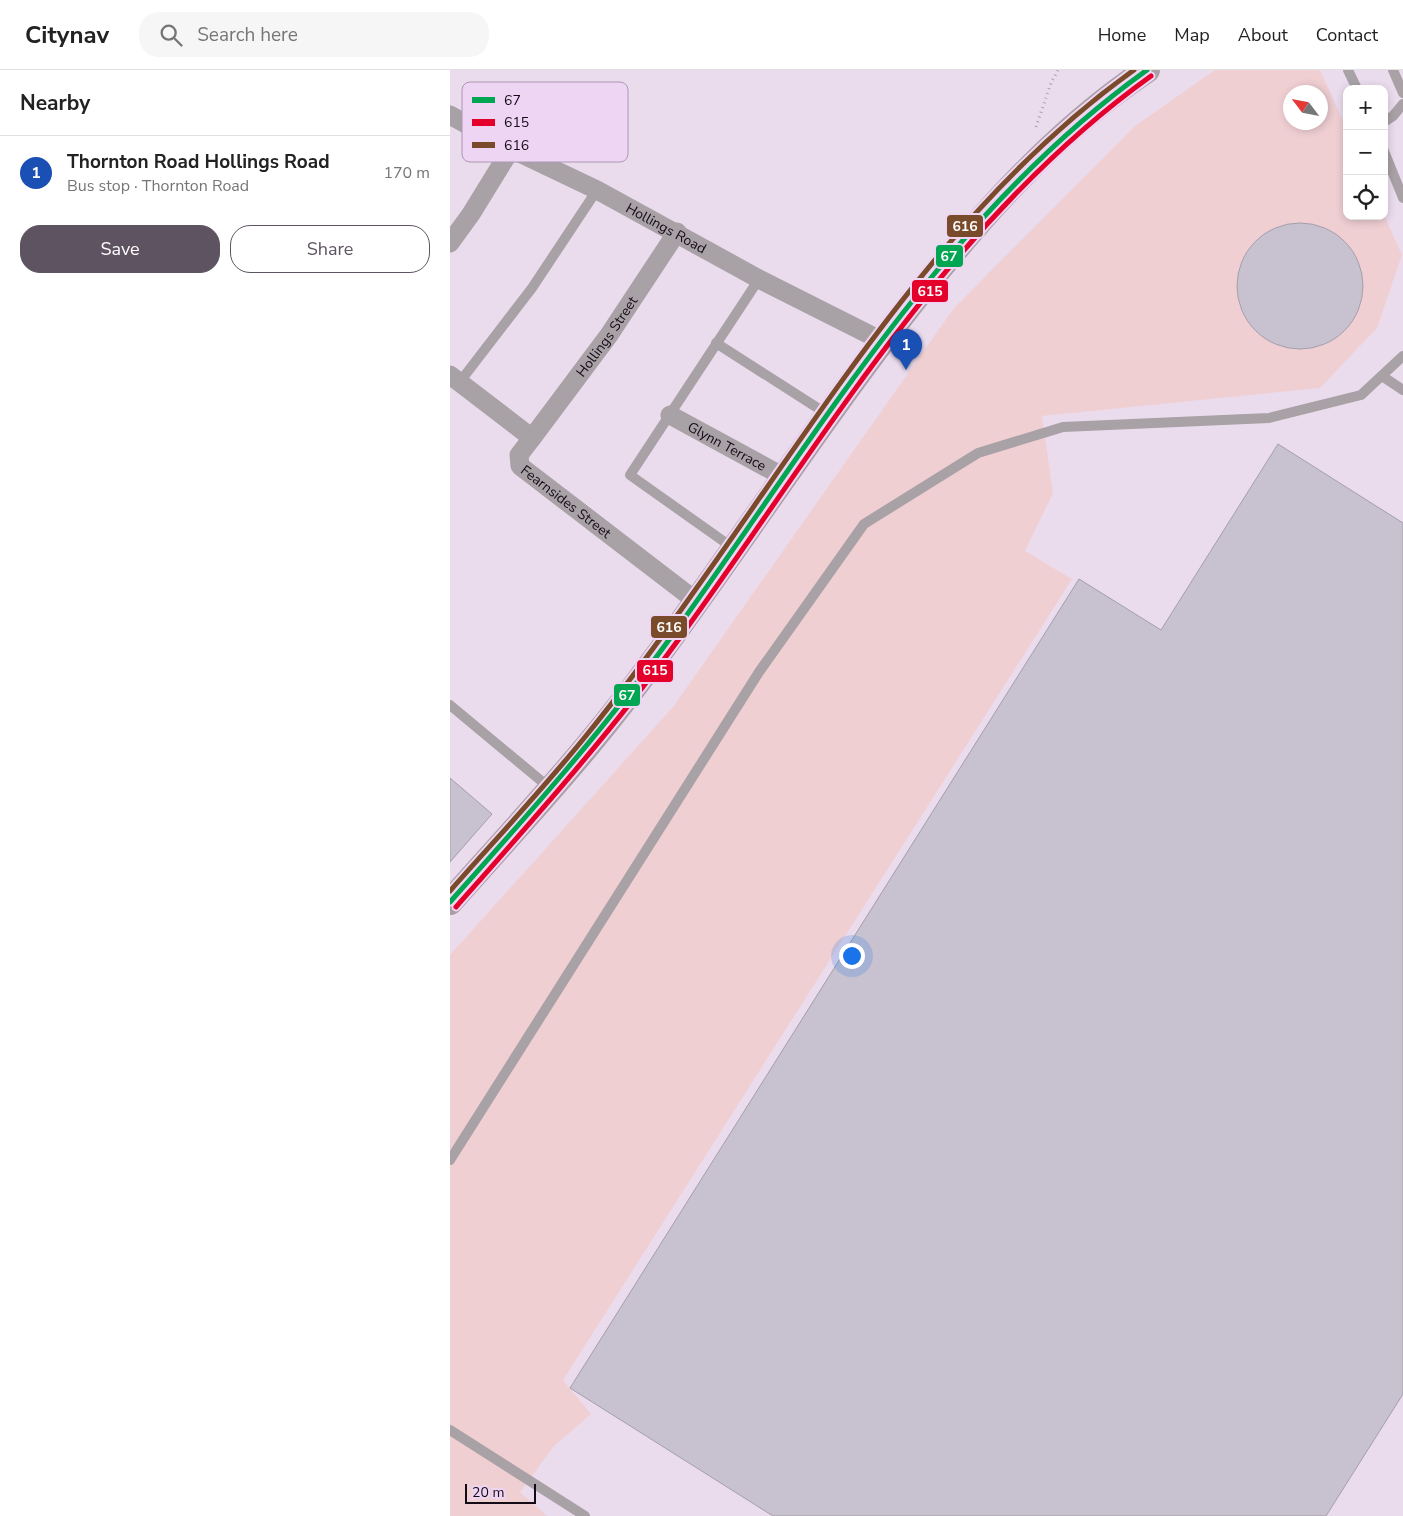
<!DOCTYPE html>
<html lang="en">
<head>
<meta charset="utf-8">
<style>
  :root { --surface:#fff; --page:#f6f6f6; --text:#222; --muted:#767676; --line:#e0e0e0; --accent:#5e5461 }
  body { margin:0; font-family:"Nunito Sans",sans-serif; background:var(--page); color:var(--text) }
  .controls { position:absolute; right:15px; top:15px; display:grid; overflow:hidden; border-radius:10px; box-shadow:0 2px 8px #0003 }
  .controls button { width:45px; height:45px; display:grid; place-items:center; padding:0; border:0; border-bottom:1px solid var(--line); background:var(--surface); color:var(--text); font:25px sans-serif }
  .compass { position:absolute; left:833px; top:15px; width:45px; height:45px; border-radius:50%; background:var(--surface); box-shadow:0 2px 8px #0003; rotate:302deg }
  .scale { position:absolute; left:15px; bottom:12px; width:71px; box-sizing:border-box; padding-left:5px; border:2px solid #130b15; border-top:0; font-size:14px; line-height:18px; white-space:nowrap; color:#130b15; -webkit-text-stroke:4px #eed5f4; paint-order:stroke }
  .you { position:absolute; left:401px; top:885px; width:18px; height:18px; margin:-12px; border:4px solid #fff; border-radius:50%; background:#1a73e8; box-shadow:0 0 0 8px #1a73e833 }
  .badge { display:grid; place-items:center; width:32px; height:32px; border-radius:50%; background:var(--accent); color:#fff; font-size:16px; font-weight:700 }
  .pin { position:absolute; translate:-50% -41px; filter:drop-shadow(0 1px 2px #0008) }
  .pin::after { content:''; position:absolute; top:26px; width:18px; height:15px; background:inherit; clip-path:polygon(0 0,100% 0,50% 100%) }
  .list { margin:0; padding:0; list-style:none }
  h2 { display:flex; justify-content:space-between; align-items:center; height:65px; margin:0; padding:0 20px; font-size:21px }
  h2 small { font-size:16px; font-weight:400; color:var(--muted) }
  .list li { display:grid; grid-template-columns:32px 1fr auto; gap:15px; align-items:center; box-sizing:border-box; height:75px; padding:0 20px; border-top:1px solid var(--line) }
  .list b { display:block; font-size:19px; white-space:nowrap }
  .list p { margin:0; font-size:16px; white-space:nowrap; color:var(--muted) }
  .list em { font-size:16px; font-style:normal; color:var(--muted) }
  .actions { display:flex; gap:10px; padding:15px 20px }
  .actions a { flex:1; padding:11px 0; border:1px solid var(--accent); border-radius:20px; text-align:center; font-size:18px; color:var(--accent) }
  .actions .main { background:var(--accent); color:#fff }
  .icon { flex:none; width:28px; height:28px; fill:none; stroke:currentColor; stroke-width:2; stroke-linecap:round; stroke-linejoin:round }
  .map { position:relative; flex:none; width:953px; height:1446px; overflow:hidden }
  header { display:flex; align-items:center; gap:30px; box-sizing:border-box; height:70px; padding:0 25px; background:var(--surface); border-bottom:1px solid var(--line) }
  header strong { font-size:24px }
  nav { display:flex; gap:28px; margin-inline-start:auto; font-size:18px }
  .search { width:350px; height:45px; background:var(--page); display:flex; align-items:center; gap:12px; box-sizing:border-box; padding:0 18px; border-radius:20px; color:var(--muted); font-size:19px }
  main { display:flex }
  aside { flex:1; background:var(--surface) }
  .map>svg:first-child { display:block }
  .green { fill:#f0cfd3; fill-rule:evenodd }
  .building { fill:#c8c2d0; stroke:#a49eab }
  .lines { fill:none; stroke-linecap:round; stroke-linejoin:round }
  .path { stroke:#a9a0a8; stroke-width:3; stroke-dasharray:1 4; stroke-linecap:butt }
  .lane { stroke:#a8a1a6; stroke-width:10 }
  .street { stroke:#a8a1a6; stroke-width:19 }
  .secondary { stroke:#a9a0a6; stroke-width:26 }
  .bus-1-casing { stroke:#eed5f4; stroke-width:9 }
  .bus-2-casing { stroke:#eed5f4; stroke-width:9 }
  .bus-3-casing { stroke:#eed5f4; stroke-width:9 }
  .bus-1 { stroke:#00a651; stroke-width:5 }
  .bus-2 { stroke:#e4002b; stroke-width:5 }
  .bus-3 { stroke:#7a4b2a; stroke-width:5 }
  .labels { text-anchor:middle; dominant-baseline:central; stroke-width:4.5; stroke-linejoin:round; paint-order:stroke }
  .street-label { font-size:14px; fill:#130b15; stroke:#eed5f4 }
  .key { fill:#eed5f4; stroke:#ac98b1; stroke-width:1 }
  .key-label { font-size:14px; fill:#130b15 }
  .line-badge { stroke:#eed5f4; stroke-width:2 }
  .badge-label { font-size:14px; text-anchor:middle; font-weight:bold; fill:#fff }
</style>
</head>
<body>
<header>
<strong>Citynav</strong>
<div class="search"><svg class="icon" aria-label="search" viewBox="0 0 24 24"><circle cx="10" cy="10" r="6"/><path d="M15 15l6 6"/></svg>Search here</div>
<nav><a>Home</a><a>Map</a><a>About</a><a>Contact</a></nav>
</header>
<main>
<aside>
<h2>Nearby<small></small></h2>
<ul class="list">
<li><span class="badge" style="background:#1a4fb4">1</span><div><b>Thornton Road Hollings Road</b><p>Bus stop · Thornton Road</p></div><em>170 m</em></li>
</ul>
<div class="actions"><a class="main">Save</a><a>Share</a></div>
</aside>
<div class="map">
<svg width="953" height="1446" viewBox="0 0 953 1446">
  <rect width="100%" height="100%" fill="#eadced"/>
  <!-- green -->
  <path class="green" d="M765,0h105l27,60v86l37,-1 18,40 -25,73 -57,60 -278,28 11,77 -28,58 47,28 -509,801 28,34 -37,32 -34,46 27,24h-97v-561l223,-248 281,-399 181,-182zM841,22h30v30h-30z"/>
  <!-- building -->
  <g class="building">
    <circle cx="850" cy="216" r="63"/>
    <path d="M828,374l125,79v871l-77,122h-553l-203,-128 509,-809 82,51z"/>
    <path d="M0,708l42,36 -42,48z"/>
  </g>
  <g class="lines">
    <!-- path -->
    <path class="path" d="M586,57l15,-44 7,-13"/>
    <!-- lane -->
    <g class="lane">
      <path d="M898,0l9,19"/>
      <path d="M943,0l10,23"/>
      <path d="M934,52l9,-6 10,-12"/>
      <path d="M934,81l19,47"/>
      <path d="M266,273l111,71"/>
      <path d="M932,306l21,14"/>
      <path d="M9,313l73,-95 65,-98"/>
      <path d="M283,478l-103,-73 129,-196"/>
      <path d="M0,635l101,84"/>
      <path d="M0,1090l309,-488 105,-148 114,-71 85,-26 206,-9 92,-23 42,-39"/>
      <path d="M0,1360l135,86"/>
    </g>
    <!-- street -->
    <g class="street">
      <path id="s1" d="M0,45l61,34 86,41 162,89 123,62"/>
      <path d="M0,173l21,-29 40,-65"/>
      <path id="s2" d="M0,305l82,63 -13,17 1,11 176,135"/>
      <path id="s3" d="M220,345l114,62"/>
      <path id="s4" d="M82,368l77,-103 68,-103"/>
    </g>
    <!-- secondary -->
    <path class="secondary" d="M0,832c63,-71 128,-140 185,-216 95,-126 179,-258 276,-382 69,-87 143,-172 236,-234"/>
    <!-- bus-1 casing -->
    <g class="bus-1-casing">
      <path id="bus-1" d="M0,832c77,-86 153,-171 221,-265 144,-198 273,-422 476,-567"/>
    </g>
    <!-- bus-2 casing -->
    <g class="bus-2-casing">
      <path id="bus-2" d="M6,837c76,-86 152,-171 220,-264 145,-198 272,-422 475,-567"/>
    </g>
    <!-- bus-3 casing -->
    <g class="bus-3-casing">
      <path id="bus-3" d="M0,821c45,-51 92,-101 135,-154 40,-49 77,-100 113,-151 130,-182 251,-384 436,-516"/>
    </g>
    <!-- bus-1 -->
    <use href="#bus-1" class="bus-1"/>
    <!-- bus-2 -->
    <use href="#bus-2" class="bus-2"/>
    <!-- bus-3 -->
    <use href="#bus-3" class="bus-3"/>
  </g>
  <g class="labels">
    <!-- street labels -->
    <g class="street-label">
      <text stroke="none"><textPath href="#s1" startOffset="244">Hollings Road</textPath></text>
      <text stroke="none"><textPath href="#s4" startOffset="126">Hollings Street</textPath></text>
      <text stroke="none"><textPath href="#s3" startOffset="65">Glynn Terrace</textPath></text>
      <text stroke="none"><textPath href="#s2" startOffset="194">Fearnsides Street</textPath></text>
    </g>
  </g>
  <!-- legend -->
  <rect x="12" y="12" width="166" height="80" rx="8" class="key"/>
  <rect x="22" y="27" width="23" height="6" fill="#00a651"/>
  <rect x="22" y="49" width="23" height="7" fill="#e4002b"/>
  <rect x="22" y="72" width="23" height="6" fill="#7a4b2a"/>
  <g class="key-label">
    <text x="54" y="35">67</text>
    <text x="54" y="57">615</text>
    <text x="54" y="80">616</text>
  </g>
  <g class="line-badge">
    <rect x="496" y="144" width="38" height="24" rx="5" fill="#7a4b2a"/>
    <rect x="485" y="174" width="29" height="24" rx="5" fill="#00a651"/>
    <rect x="461" y="209" width="38" height="24" rx="5" fill="#e4002b"/>
    <rect x="200" y="545" width="38" height="24" rx="5" fill="#7a4b2a"/>
    <rect x="186" y="589" width="38" height="24" rx="5" fill="#e4002b"/>
    <rect x="163" y="613" width="28" height="24" rx="5" fill="#00a651"/>
  </g>
  <g class="badge-label">
    <text x="515" y="161">616</text>
    <text x="499" y="191">67</text>
    <text x="480" y="226">615</text>
    <text x="219" y="562">616</text>
    <text x="205" y="605">615</text>
    <text x="177" y="630">67</text>
  </g>
</svg>
<div class="controls">
<button>+</button>
<button>−</button>
<button><svg class="icon" aria-label="locate" viewBox="0 0 24 24"><circle cx="12" cy="12" r="6"/><path d="M12 2v4M12 18v4M2 12h4M18 12h4"/></svg></button>
</div>
<svg class="compass" viewBox="-18 -18 36 36"><path d="M0-13l5 13h-10z" fill="#e53935"/><path d="M0 13l5-13h-10z" fill="#767676"/></svg>
<div class="scale">20 m</div>
<div class="you"></div>
<div class="pin badge" style="left:456px;top:300px;background:#1a4fb4">1</div>
</div>
</main>
</body>
</html>
